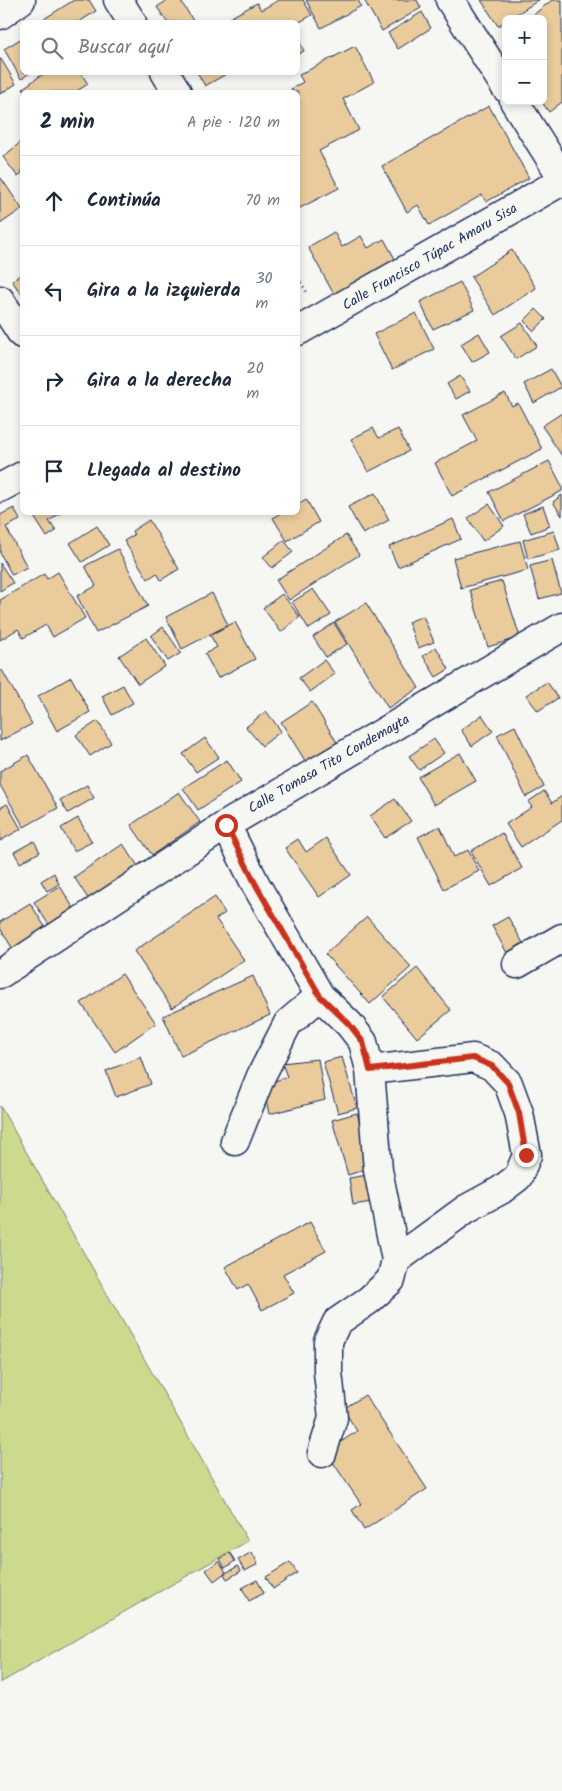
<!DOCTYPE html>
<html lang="es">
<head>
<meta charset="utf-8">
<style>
  :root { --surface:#fff; --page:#f2f2f3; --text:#1f2937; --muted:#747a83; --line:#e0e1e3 }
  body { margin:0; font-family:Kalam,sans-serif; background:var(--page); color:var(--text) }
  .controls { position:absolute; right:15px; top:15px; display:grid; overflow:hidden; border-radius:8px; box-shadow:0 2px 8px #0003 }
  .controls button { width:45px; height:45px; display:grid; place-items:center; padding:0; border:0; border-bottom:1px solid var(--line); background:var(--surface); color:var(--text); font:25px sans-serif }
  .stop { position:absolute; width:15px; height:15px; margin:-11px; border:4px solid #c8321e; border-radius:50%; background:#fff }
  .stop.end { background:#c8321e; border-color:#fff; box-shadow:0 1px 5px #0008 }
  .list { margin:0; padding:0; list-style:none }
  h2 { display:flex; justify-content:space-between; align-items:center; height:65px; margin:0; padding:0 20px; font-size:21px }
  h2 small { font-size:16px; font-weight:400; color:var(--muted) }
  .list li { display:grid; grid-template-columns:32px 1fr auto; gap:15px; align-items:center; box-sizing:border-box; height:90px; padding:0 20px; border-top:1px solid var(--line) }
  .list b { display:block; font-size:19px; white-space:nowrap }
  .list em { font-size:16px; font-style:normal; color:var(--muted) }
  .icon { flex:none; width:28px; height:28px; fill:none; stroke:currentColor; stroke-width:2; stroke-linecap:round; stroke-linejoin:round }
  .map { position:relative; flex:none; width:562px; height:1791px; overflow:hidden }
  .search { position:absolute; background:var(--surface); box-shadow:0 2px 8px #0003; left:20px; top:20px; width:280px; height:55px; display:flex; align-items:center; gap:12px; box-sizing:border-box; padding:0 18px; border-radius:8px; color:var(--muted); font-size:19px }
  .panel { position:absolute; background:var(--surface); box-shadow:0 2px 8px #0003; left:20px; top:90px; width:280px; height:425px; border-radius:8px }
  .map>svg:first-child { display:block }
  .green { fill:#ccda8d; stroke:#748476 }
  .building { fill:#e9cb9c; stroke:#1b2f5e }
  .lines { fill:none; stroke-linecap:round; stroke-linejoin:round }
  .minor-casing { stroke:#1b2f5e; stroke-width:31 }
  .path { stroke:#1b2f5e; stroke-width:3; stroke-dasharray:1 4; stroke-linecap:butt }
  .minor { stroke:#f6f6f2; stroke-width:28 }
  .route { stroke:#c8321e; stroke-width:6 }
  .labels { text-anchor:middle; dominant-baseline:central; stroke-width:4; stroke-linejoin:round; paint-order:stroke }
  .street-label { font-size:14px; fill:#1b2f5e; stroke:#f6f6f2 }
</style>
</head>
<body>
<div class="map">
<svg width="562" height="1791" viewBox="0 0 562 1791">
  <rect width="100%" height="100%" fill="#f6f6f2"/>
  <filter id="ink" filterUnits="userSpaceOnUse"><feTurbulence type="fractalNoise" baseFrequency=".02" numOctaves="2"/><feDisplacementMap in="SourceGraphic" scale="10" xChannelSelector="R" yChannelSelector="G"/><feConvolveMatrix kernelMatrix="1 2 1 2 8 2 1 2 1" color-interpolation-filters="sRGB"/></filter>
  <g filter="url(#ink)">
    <!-- green -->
    <path class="green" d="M0,1106l248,435 -248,142z"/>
    <!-- building -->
    <g class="building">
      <path d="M74,0h15l7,11 -17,11h-40z"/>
      <path d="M168,0h12l14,22h-27l-10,-15z"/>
      <path d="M279,0h24l9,15 -14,8 -76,-1 35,-19 4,7z"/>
      <path d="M306,0h52l3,6 -40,22z"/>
      <path d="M364,0h53l4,8 -39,23z"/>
      <path d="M481,0h58l-30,19h-3v2l-8,5z"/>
      <path d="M552,0h10v102l-13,10 -8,-11h2v-82h-15z"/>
      <path d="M422,12l9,16 -33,21 -10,-16z"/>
      <path d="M22,38v34h9l-10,7 -17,-30z"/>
      <path d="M298,39l6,12 -6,3z"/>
      <path d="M355,46l19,36 -31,17 16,31 -40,21 20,37 -41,21v-104l1,-1 -1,-12h-5l-2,-3 12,-7 -4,-7z"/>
      <path d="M0,59h1l15,25 -16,10z"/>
      <path d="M46,72h34l8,12 -13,8h-49l-3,-4z"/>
      <path d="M197,72h31v1l-23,13z"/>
      <path d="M489,106l40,72 -43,24 -4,-7 -53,30 -11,-20 -11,7 -25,-46z"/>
      <path d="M22,141v32l-4,4 -15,-20z"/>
      <path d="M1,178l21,31 -22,15v-45z"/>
      <path d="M334,232l8,15 19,-11 7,12 16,-9 15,27 -62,34 -29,-53z"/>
      <path d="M512,250l24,38 -41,27 -24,-38z"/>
      <path d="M22,273v22l-10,-14z"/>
      <path d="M460,282l14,28 -41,19 -13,-27z"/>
      <path d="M536,309l10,10 -12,12 -10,-10z"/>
      <path d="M416,313l18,36 -42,21 -18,-36z"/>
      <path d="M522,323l15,23 -21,13 -15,-23z"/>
      <path d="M479,333l11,19 -18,10 -11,-18z"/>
      <path d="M551,369l10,18 -27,16 -10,-19z"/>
      <path d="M460,376l10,15 -14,8 -9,-15z"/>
      <path d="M505,393l7,13 6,-3 24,46 -90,47 -17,-33 42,-22 -14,-26z"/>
      <path d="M562,413v43l-20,-30z"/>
      <path d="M373,428l6,10 19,-9 11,22 -41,21 -17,-33z"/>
      <path d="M549,461l13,25v5l-58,30 -15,-29z"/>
      <path d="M375,493l14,27 -26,14 -15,-27z"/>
      <path d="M562,495v21l-9,-14z"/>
      <path d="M306,499l13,23 -32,19 -14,-23 9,-6h16v-8z"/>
      <path d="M489,504l15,22 -21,15 -15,-23z"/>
      <path d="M543,506l7,20 -19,7 -8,-19z"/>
      <path d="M14,508l6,12 -14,7 21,40 -15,8 -12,-22v-38z"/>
      <path d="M31,512h31l-13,9 7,10 -9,6z"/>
      <path d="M453,519l8,20 -63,28 -9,-20z"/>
      <path d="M149,520l30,49 -18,11 -4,-7 -9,6 -24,-38 10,-6 -2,-4z"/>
      <path d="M97,526l12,19 -27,17 -12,-19z"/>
      <path d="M554,531l6,19 -32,9 -5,-19z"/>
      <path d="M346,535l13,20 -70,45 -13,-20z"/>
      <path d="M284,540l9,12 -21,16 -9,-11z"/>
      <path d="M520,541l8,29 -67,18 -8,-30z"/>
      <path d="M118,549l30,57 -52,27 -19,-37 19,-10 -11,-20z"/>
      <path d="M552,560l9,33 -22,6 -9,-33z"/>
      <path d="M0,563l13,20 -13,8z"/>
      <path d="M58,572l27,46 -32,19 -7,-12 -23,13 -5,-9 -18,11v-40l44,-26 3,5z"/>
      <path d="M502,581l18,56 -32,10 -18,-57z"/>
      <path d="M313,589l18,26 -22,14 -17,-27z"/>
      <path d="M212,593l16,32 -46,24 -16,-32z"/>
      <path d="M282,594l18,23 -19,15 -18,-24z"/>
      <path d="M366,603l53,85 -31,20 -53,-86z"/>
      <path d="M423,616l11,26 -16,6 -10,-26z"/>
      <path d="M235,622l20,37 -37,19 -13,-24 12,-7 -7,-12z"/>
      <path d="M334,623l13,21 -21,13 -13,-20z"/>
      <path d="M163,627l18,26 -13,8 -17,-25z"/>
      <path d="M146,638l19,28 -27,18 -19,-28z"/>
      <path d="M436,647l13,22 -13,8 -13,-21z"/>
      <path d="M324,660l11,14 -25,18 -11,-14z"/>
      <path d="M2,670l30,54 -32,17v-70z"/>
      <path d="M71,677l19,35 -33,19 -19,-35z"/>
      <path d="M547,682l11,16 -20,13 -12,-16z"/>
      <path d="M123,685l10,18 -21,12 -10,-19z"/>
      <path d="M312,702l28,45 -31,20 -28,-45z"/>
      <path d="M266,711l15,20 -19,15 -16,-19z"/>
      <path d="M482,715l11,16 -21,15 -11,-16z"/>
      <path d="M98,721l13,22 -21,13 -14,-21z"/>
      <path d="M515,726l29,61 -18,10 -29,-62z"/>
      <path d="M205,738l14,19 -23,15 -13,-18z"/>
      <path d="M434,739l10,14 -25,17 -10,-14z"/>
      <path d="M460,753l16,28 -42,24 -16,-28z"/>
      <path d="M28,755l30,53 -34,19 -24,-42v-14z"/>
      <path d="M227,760l14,22 -43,28 -15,-22z"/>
      <path d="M87,785l7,13 -26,15 -8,-13z"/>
      <path d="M544,791l8,12 10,-7v24l-41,27 -15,-23 26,-17 -4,-5z"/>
      <path d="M179,792l21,30 -48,33 -21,-30z"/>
      <path d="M395,799l16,22 -26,17 -15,-22z"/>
      <path d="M7,804l14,25 -21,12v-33z"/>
      <path d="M78,818l14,24 -18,9 -13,-23z"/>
      <path d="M440,826l14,31 14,-7 11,21 -35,18 -26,-52z"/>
      <path d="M502,833l20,35 -31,18 -20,-35z"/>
      <path d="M326,838l25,37 -32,22 -34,-49 13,-9 8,13z"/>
      <path d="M34,841l6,11 -20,11 -6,-11z"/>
      <path d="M123,844l15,22 -49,34 -15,-23z"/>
      <path d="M54,873l5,11 -12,7 -6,-10z"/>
      <path d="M60,886l14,23 -25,16 -15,-23z"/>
      <path d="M215,897l10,16 -9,6 28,41 -72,48 -38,-57z"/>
      <path d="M30,903l17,27 -33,21 -14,-23v-6z"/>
      <path d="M367,917l44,50 -41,37 -45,-50z"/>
      <path d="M508,917l15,26 -16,10 -15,-27z"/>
      <path d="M417,968l34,42 -34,28 -34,-41z"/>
      <path d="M122,974l34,49 -41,29 -34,-49z"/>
      <path d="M253,976l17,39 -89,41 -18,-40z"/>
      <path d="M141,1057l10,27 -35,13 -10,-26z"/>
      <path d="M342,1057l15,51 -19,5 -15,-51z"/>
      <path d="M318,1059l7,41 -56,14 -6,-29 24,-8 -5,-14z"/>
      <path d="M357,1113l16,54 -25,8 -16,-55z"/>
      <path d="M374,1174l4,27 -25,4 -4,-27z"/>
      <path d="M310,1222l16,29 -43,23 11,19 -32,17 -14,-26 -10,6 -13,-23z"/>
      <path d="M365,1395l62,94 -63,41 -12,-20 9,-6 -35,-52 31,-21 -14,-22z"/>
      <path d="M252,1552l6,12 -13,7 -7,-11z"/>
      <path d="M230,1553l5,8 -10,7 -5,-9z"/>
      <path d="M219,1561l7,11 -12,9 -8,-11z"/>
      <path d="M290,1562l7,11 -24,16 -7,-12z"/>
      <path d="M238,1566l3,5 -14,8 -3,-5z"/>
      <path d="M257,1580l7,13 -15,8 -7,-13z"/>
    </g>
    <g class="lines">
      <!-- minor casing -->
      <g class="minor-casing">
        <g id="minor">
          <path d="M118,0l14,22"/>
          <path d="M450,0l56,88"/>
          <path d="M0,15l21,-15"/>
          <path d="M165,72l12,20"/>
          <path d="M514,101l48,76"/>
          <path d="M0,300l22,34"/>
          <path d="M298,331l264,-150"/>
          <path d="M0,488l22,-12"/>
          <path d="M226,825l30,60 64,111 29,28 14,18 7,28 8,100 18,90 -5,20 -22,20 -32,22 -9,19v31l5,46 -11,35"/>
          <path d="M517,964l45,-26"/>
          <path d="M0,974l226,-149 336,-198"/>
          <path d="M370,1070l103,-12 19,8 16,17 11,30 8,42 -9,22 -17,13 -35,19 -70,51"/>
          <path d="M235,1141l26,-65 27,-53 32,-27"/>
        </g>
      </g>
      <!-- path -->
      <path class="path" d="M298,278l10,16"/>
      <!-- minor -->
      <use href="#minor" class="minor"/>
    </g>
  </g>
  <g class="lines" filter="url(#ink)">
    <!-- route -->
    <path class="route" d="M226,825l30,60 64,111 29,28 14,18 7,28 103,-12 19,8 16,17 11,30 7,42"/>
  </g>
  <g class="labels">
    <!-- street labels -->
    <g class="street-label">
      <text transform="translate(430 257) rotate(-30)">Calle Francisco Túpac Amaru Sisa</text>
      <text transform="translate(329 764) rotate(-30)">Calle Tomasa Tito Condemayta</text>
    </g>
  </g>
</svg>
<div class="controls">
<button>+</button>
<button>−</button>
</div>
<div class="stop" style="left:226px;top:825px"></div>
<div class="stop end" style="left:526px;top:1155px"></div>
<div class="search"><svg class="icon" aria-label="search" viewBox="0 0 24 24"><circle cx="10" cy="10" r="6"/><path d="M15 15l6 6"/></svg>Buscar aquí</div>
<section class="panel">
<h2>2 min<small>A pie · 120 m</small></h2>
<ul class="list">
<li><svg class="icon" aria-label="ahead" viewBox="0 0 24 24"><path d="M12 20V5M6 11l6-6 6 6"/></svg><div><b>Continúa</b></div><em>70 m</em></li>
<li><svg class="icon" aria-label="left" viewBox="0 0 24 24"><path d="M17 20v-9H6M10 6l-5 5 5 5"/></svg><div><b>Gira a la izquierda</b></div><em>30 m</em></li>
<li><svg class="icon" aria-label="right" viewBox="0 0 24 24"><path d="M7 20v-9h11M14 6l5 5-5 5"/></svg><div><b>Gira a la derecha</b></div><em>20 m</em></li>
<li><svg class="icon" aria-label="arrive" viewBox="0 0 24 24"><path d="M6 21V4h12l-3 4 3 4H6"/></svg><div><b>Llegada al destino</b></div></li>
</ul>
</section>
</div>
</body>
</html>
